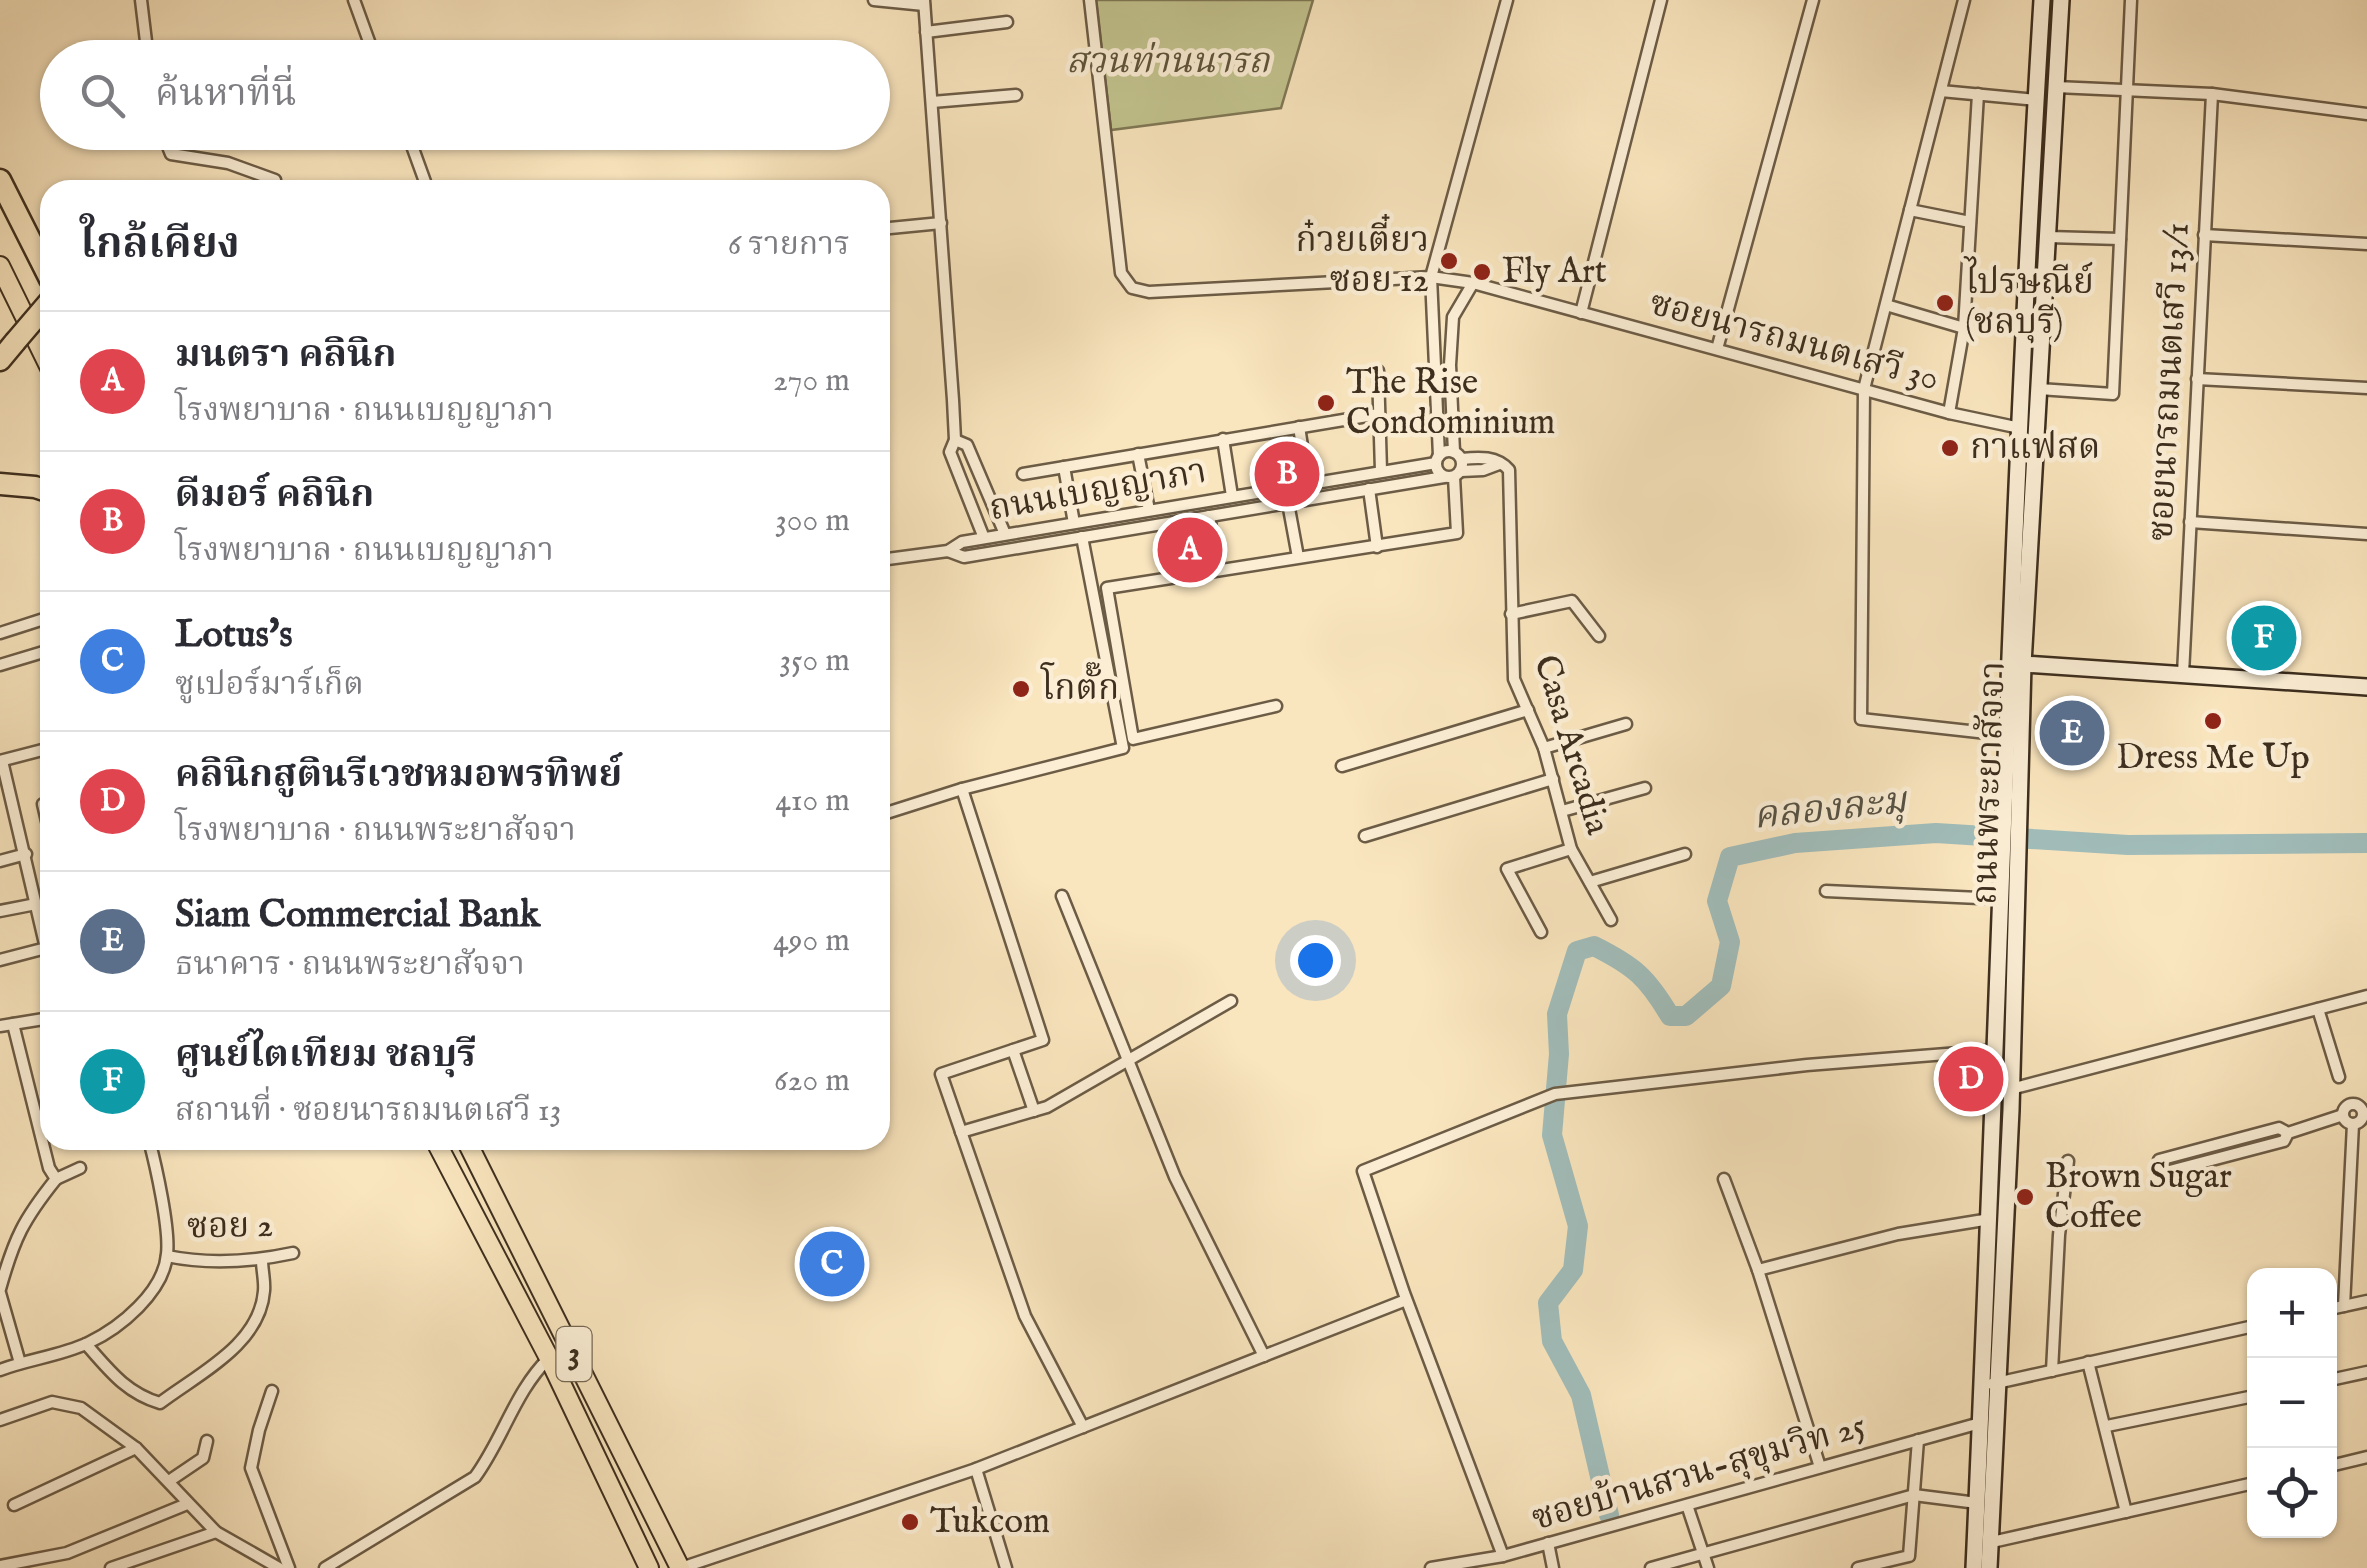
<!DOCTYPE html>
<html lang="th">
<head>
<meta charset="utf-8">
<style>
  :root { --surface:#fff; --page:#f7f7f7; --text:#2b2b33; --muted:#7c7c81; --line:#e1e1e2; --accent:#8f2418 }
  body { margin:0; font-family:"IM FELL English","Noto Serif Thai",serif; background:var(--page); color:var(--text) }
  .controls { position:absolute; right:30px; bottom:30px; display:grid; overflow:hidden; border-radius:20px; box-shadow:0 2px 8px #0004 }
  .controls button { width:90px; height:90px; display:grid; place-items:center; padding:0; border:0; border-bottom:2px solid var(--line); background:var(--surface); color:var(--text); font:50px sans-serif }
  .you { position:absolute; left:1315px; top:960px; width:35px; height:35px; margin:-25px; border:8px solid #fff; border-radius:50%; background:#1a73e8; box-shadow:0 0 0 15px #1a73e833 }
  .badge { display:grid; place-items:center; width:65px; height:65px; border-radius:50%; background:var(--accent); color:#fff; font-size:32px; font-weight:700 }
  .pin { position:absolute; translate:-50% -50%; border:5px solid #fff; box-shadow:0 2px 10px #0006 }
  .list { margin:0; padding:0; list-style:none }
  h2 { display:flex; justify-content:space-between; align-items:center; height:130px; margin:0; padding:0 40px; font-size:42px }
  h2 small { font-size:32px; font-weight:400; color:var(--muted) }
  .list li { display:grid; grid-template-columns:65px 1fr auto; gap:30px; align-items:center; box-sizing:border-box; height:140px; padding:0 40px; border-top:2px solid var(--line) }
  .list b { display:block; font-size:38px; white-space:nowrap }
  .list p { margin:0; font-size:32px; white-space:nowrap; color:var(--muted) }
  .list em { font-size:32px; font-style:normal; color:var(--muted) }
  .icon { flex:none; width:55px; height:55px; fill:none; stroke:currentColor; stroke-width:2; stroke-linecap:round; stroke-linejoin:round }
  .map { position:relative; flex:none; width:2367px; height:1568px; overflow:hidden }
  .search { position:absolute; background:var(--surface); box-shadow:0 2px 8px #0004; left:40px; top:40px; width:850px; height:110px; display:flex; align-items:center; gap:25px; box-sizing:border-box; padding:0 35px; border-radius:55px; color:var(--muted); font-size:38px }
  .panel { position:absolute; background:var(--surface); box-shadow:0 2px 8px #0004; left:40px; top:180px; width:850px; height:970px; border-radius:30px }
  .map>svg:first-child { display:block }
  .green { fill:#c2c38e; stroke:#807856; stroke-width:2.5 }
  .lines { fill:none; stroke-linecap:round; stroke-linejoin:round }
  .river { stroke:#a1bdba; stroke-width:20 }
  .street-casing { stroke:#6c5c46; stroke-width:15 }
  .secondary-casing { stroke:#3d2e1e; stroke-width:20 }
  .primary-casing { stroke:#3d2e1e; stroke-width:22 }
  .highway-casing { stroke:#3d2e1e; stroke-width:25 }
  .street { stroke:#fbeed5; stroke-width:10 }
  .secondary { stroke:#fbeed5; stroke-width:15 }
  .primary { stroke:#f9e5be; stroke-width:18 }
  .highway { stroke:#f9e5be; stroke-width:20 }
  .highway-bridge-casing { stroke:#3d2e1e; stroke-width:25; stroke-linecap:butt }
  .highway-bridge { stroke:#f9e5be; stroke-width:20 }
  .poi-dot { fill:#8f2418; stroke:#fbeed5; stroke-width:4 }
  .labels { text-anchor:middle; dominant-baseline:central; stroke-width:9; stroke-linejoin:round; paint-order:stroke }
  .shield { fill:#fbeed5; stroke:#766855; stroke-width:2.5 }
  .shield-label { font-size:32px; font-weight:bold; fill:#3d2e1e }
  .park-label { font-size:35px; font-style:italic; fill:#5e533a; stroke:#fbeed5 }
  .poi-label { font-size:35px; fill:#3d2e1e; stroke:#fbeed5; text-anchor:start }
  .street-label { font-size:35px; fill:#3d2e1e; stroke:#fbeed5 }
  .water-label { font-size:38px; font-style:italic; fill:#565245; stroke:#fbeed5 }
</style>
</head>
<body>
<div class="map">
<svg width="2367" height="1568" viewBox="0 0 2367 1568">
  <rect width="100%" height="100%" fill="#f9e5be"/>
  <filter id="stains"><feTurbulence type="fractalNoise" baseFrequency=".002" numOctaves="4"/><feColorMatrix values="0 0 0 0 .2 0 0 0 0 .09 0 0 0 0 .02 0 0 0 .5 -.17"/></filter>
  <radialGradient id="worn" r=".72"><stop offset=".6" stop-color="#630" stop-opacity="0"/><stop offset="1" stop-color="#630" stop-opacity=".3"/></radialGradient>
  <!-- green -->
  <path class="green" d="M1096,0h217l-32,108 -170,22z"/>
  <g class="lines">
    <!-- river -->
    <path class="river" d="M1609,1515l-28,-120 -29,-54 -4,-38 25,-33 5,-44 -26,-91 7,-81 -2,-40 20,-63 17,-5c40,20 53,31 76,70h16l35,-30 9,-44 -13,-41 13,-44 65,-14 141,-10 192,12 239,-2"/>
    <!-- street casing -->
    <g class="street-casing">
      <g id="street">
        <path d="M141,0l7,58"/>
        <path d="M354,0l21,58"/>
        <path d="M874,0l50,5"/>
        <path d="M924,0l29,400 2,40 -5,12 34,86"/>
        <path d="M1090,0l31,273 11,15 17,4 282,-15 42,6 476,130 71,15"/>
        <path d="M1964,0l-100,389 -3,330 144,16"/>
        <path d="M926,32l81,-10"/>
        <path d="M2056,87l156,7 155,20"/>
        <path d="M1941,91l95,9"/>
        <path d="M932,102l84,-7"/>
        <path d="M162,132l9,22 57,9 47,17"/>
        <path d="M407,132l21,58"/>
        <path d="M1910,210l60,12"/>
        <path d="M880,229l61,-6"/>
        <path d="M2204,235l163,9"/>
        <path d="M2048,237l72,2"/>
        <path d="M1886,305l78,23"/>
        <path d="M1581,313l80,-313"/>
        <path d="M1717,349l96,-349"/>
        <path d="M1378,371l3,100"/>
        <path d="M2197,379l170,9"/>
        <path d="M2039,389l74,5 18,-394"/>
        <path d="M1949,413l15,-85 14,-234"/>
        <path d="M1299,427l9,57"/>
        <path d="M1223,439l9,57"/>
        <path d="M955,440l12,5 38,89"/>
        <circle cx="1449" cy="464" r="13"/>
        <path d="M1454,452l-4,-87 3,-48 20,-34"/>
        <path d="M1138,454l11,56"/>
        <path d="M1439,456l-8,-179 76,-277"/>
        <path d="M1462,459c17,-2 35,-3 47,11l5,209 30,69 27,101 40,71"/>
        <path d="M1064,467l10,56"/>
        <path d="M1461,471l22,-1 16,-6"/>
        <path d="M1023,474l356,-60"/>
        <path d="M1369,489l8,58"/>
        <path d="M1288,503l10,54"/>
        <path d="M1209,516l9,54"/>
        <path d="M2190,522l177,12"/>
        <path d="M948,551l16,6 480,-80"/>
        <path d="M880,560l68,-9 14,-9 474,-79"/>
        <path d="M1511,614l61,-13 27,35"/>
        <path d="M0,633l50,-16"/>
        <path d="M0,665l50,-15"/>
        <path d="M2183,674l29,-580"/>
        <path d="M1276,706l-143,33 -26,-151 350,-55 -3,-56"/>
        <path d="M1544,748l82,-24"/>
        <path d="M0,761l50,-13"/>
        <path d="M1342,766l186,-56"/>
        <path d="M962,789l81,251 -102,34 84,242 58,111"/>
        <path d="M43,804l7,30"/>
        <path d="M1562,811l83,-23"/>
        <path d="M880,815l82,-26 161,-41 -41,-211"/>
        <path d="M1365,836l188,-57"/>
        <path d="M0,861l26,-7"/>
        <path d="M1590,882l95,-28"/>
        <path d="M1826,891l175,8"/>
        <path d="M1062,896l113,281 89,179"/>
        <path d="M0,911l36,-7"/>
        <path d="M1541,932l-34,-63 64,-20"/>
        <path d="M0,960l46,-12 -44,-187"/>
        <path d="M2318,1009l21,68"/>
        <path d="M0,1026l50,-8"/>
        <path d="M1013,1050l21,61"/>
        <path d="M2011,1089l356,-93"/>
        <circle cx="2353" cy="1114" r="10"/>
        <path d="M961,1132l86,-25 184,-106"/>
        <path d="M2288,1133l-9,-5 -120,32 3,13 122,-32 4,-8 55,-18"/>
        <path d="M56,1179l24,-11"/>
        <path d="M1724,1179l34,91 62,197"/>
        <path d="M167,1256c43,9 84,6 126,-3"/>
        <path d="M1758,1270l140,-36 92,-15"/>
        <path d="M0,1289c14,-50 23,-69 56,-110l-7,-11 -36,-144"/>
        <path d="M0,1293l20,70"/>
        <path d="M2344,1306l9,-182"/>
        <path d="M2330,1309l37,-8"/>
        <path d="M86,1344c23,26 40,49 74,59 38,-29 100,-58 104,-112 1,-10 -2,-21 -2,-31"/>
        <path d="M2088,1362l38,150"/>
        <path d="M0,1370c29,-11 60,-14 88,-27 32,-15 76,-51 79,-89 3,-25 -11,-88 -18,-114"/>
        <path d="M2052,1371l7,-136 9,-74"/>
        <path d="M2330,1380l37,-8"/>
        <path d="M1992,1384l262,-58"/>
        <path d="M272,1391l-13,39 -8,38 38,100"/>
        <path d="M0,1420l52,-18 29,6 55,40 80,84 63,36"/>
        <path d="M2107,1426l147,-30"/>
        <path d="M2330,1466l37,-9"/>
        <path d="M976,1469l30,99"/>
        <path d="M169,1481l34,-23 4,-17"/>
        <path d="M14,1505l122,-57"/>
        <path d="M1687,1505l21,63"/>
        <path d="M1992,1542l262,-59"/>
        <path d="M1548,1543l5,25"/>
        <path d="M1503,1556l-99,-263 -41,-122 192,-77 252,-29 190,-15"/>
        <path d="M0,1566l67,-13 120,-49"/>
        <path d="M111,1568l105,-36"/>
        <path d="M325,1568l150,-91c28,-38 40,-86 74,-119"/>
        <path d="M681,1568l295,-99 430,-169"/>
        <path d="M1431,1568l72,-12 477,-133"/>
        <path d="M1651,1568l263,-73 63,8"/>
        <path d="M1858,1568l51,-12 9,-116"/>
      </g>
    </g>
    <!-- secondary casing -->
    <g class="secondary-casing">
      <g id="secondary">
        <path d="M2023,664l344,23"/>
        <path d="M1974,1568c24,-523 36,-1046 68,-1568"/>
        <path d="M1989,1568l22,-458 12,-446 38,-664"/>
      </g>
    </g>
    <!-- primary casing -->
    <g class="primary-casing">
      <g id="primary">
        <path d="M0,266l50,102"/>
        <path d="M435,1140l114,218 100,210"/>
        <path d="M466,1140l214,428"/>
      </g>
    </g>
    <!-- highway casing -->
    <g class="highway-casing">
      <g id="highway">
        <path d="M0,180l50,99"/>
        <path d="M0,360l15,-18"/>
        <path d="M0,484l35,3 15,5"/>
      </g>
    </g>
    <!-- street -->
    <use href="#street" class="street"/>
    <!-- secondary -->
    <use href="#secondary" class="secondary"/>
    <!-- primary -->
    <use href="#primary" class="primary"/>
    <!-- highway -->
    <use href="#highway" class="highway"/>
    <!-- highway-bridge casing -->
    <g class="highway-bridge-casing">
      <path id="highway-bridge" d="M15,342l35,-41"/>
    </g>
    <!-- highway-bridge -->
    <use href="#highway-bridge" class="highway-bridge"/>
  </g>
  <!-- markers -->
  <g class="poi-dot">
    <circle cx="1449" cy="261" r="10"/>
    <circle cx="1482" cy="272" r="10"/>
    <circle cx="1945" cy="303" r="10"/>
    <circle cx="1326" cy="403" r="10"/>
    <circle cx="1950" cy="448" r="10"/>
    <circle cx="1021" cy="689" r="10"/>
    <circle cx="2213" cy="721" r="10"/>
    <circle cx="2025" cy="1197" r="10"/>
    <circle cx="910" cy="1522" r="10"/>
  </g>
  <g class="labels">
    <!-- shield labels -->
    <rect class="shield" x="556.5" y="1327" width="35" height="54" rx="8"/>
    <g class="shield-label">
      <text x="574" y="1354">3</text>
    </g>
    <!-- park labels -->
    <g class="park-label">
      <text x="1168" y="62">สวนท่านนารถ</text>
    </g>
    <!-- poi labels -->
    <g class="poi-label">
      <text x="1429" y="241" text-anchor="end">ก๋วยเตี๋ยว<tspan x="1429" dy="40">ซอย 12</tspan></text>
      <text x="1502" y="272">Fly Art</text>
      <text x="1965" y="283">ไปรษณีย์<tspan x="1965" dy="40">(ชลบุรี)</tspan></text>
      <text x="1346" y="383">The Rise<tspan x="1346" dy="40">Condominium</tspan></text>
      <text x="1970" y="448">กาแฟสด</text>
      <text x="1041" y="689">โกตั๊ก</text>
      <text x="2213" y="758" text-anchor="middle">Dress Me Up</text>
      <text x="2045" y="1177">Brown Sugar<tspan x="2045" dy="40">Coffee</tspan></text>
      <text x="930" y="1522">Tukcom</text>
    </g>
    <!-- street labels -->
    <g class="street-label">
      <text transform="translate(1794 342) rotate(15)">ซอยนารถมนตเสวี 30</text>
      <text transform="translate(2170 382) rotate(-87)">ซอยนารถมนตเสวี 13/1</text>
      <text transform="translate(1098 491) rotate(-10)">ถนนเบญญาภา</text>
      <text transform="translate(1571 745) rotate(73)">Casa Arcadia</text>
      <text transform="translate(1990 783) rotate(-88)">ถนนพระยาสัจจา</text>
      <text transform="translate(230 1227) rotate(-1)">ซอย 2</text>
      <text transform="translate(1699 1473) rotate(-16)">ซอยบ้านสวน-สุขุมวิท 25</text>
    </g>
    <!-- water labels -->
    <g class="water-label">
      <text transform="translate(1830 810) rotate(-6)">คลองละมุ</text>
    </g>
  </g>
  <rect width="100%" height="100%" filter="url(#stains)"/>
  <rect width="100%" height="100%" fill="url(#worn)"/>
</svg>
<div class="controls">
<button>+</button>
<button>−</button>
<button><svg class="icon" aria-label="locate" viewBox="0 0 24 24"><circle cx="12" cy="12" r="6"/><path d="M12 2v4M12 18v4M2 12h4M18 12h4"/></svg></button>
</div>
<div class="you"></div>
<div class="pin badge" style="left:1190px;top:550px;background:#e0444e">A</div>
<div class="pin badge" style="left:1287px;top:474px;background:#e0444e">B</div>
<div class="pin badge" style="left:832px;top:1264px;background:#3f7fe0">C</div>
<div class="pin badge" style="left:1971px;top:1079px;background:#e0444e">D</div>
<div class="pin badge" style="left:2072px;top:733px;background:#5c6f8a">E</div>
<div class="pin badge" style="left:2264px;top:638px;background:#0f9aa8">F</div>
<div class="search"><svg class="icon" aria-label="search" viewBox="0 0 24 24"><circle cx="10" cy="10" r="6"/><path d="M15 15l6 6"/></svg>ค้นหาที่นี่</div>
<section class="panel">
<h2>ใกล้เคียง<small>6 รายการ</small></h2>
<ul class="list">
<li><span class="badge" style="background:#e0444e">A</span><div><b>มนตรา คลินิก</b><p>โรงพยาบาล · ถนนเบญญาภา</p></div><em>270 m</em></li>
<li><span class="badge" style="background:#e0444e">B</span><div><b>ดีมอร์ คลินิก</b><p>โรงพยาบาล · ถนนเบญญาภา</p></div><em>300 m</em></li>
<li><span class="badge" style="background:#3f7fe0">C</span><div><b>Lotus's</b><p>ซูเปอร์มาร์เก็ต</p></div><em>350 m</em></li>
<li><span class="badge" style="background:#e0444e">D</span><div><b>คลินิกสูตินรีเวชหมอพรทิพย์</b><p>โรงพยาบาล · ถนนพระยาสัจจา</p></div><em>410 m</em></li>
<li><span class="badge" style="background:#5c6f8a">E</span><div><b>Siam Commercial Bank</b><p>ธนาคาร · ถนนพระยาสัจจา</p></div><em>490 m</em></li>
<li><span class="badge" style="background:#0f9aa8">F</span><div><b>ศูนย์ไตเทียม ชลบุรี</b><p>สถานที่ · ซอยนารถมนตเสวี 13</p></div><em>620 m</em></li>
</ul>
</section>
</div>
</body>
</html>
